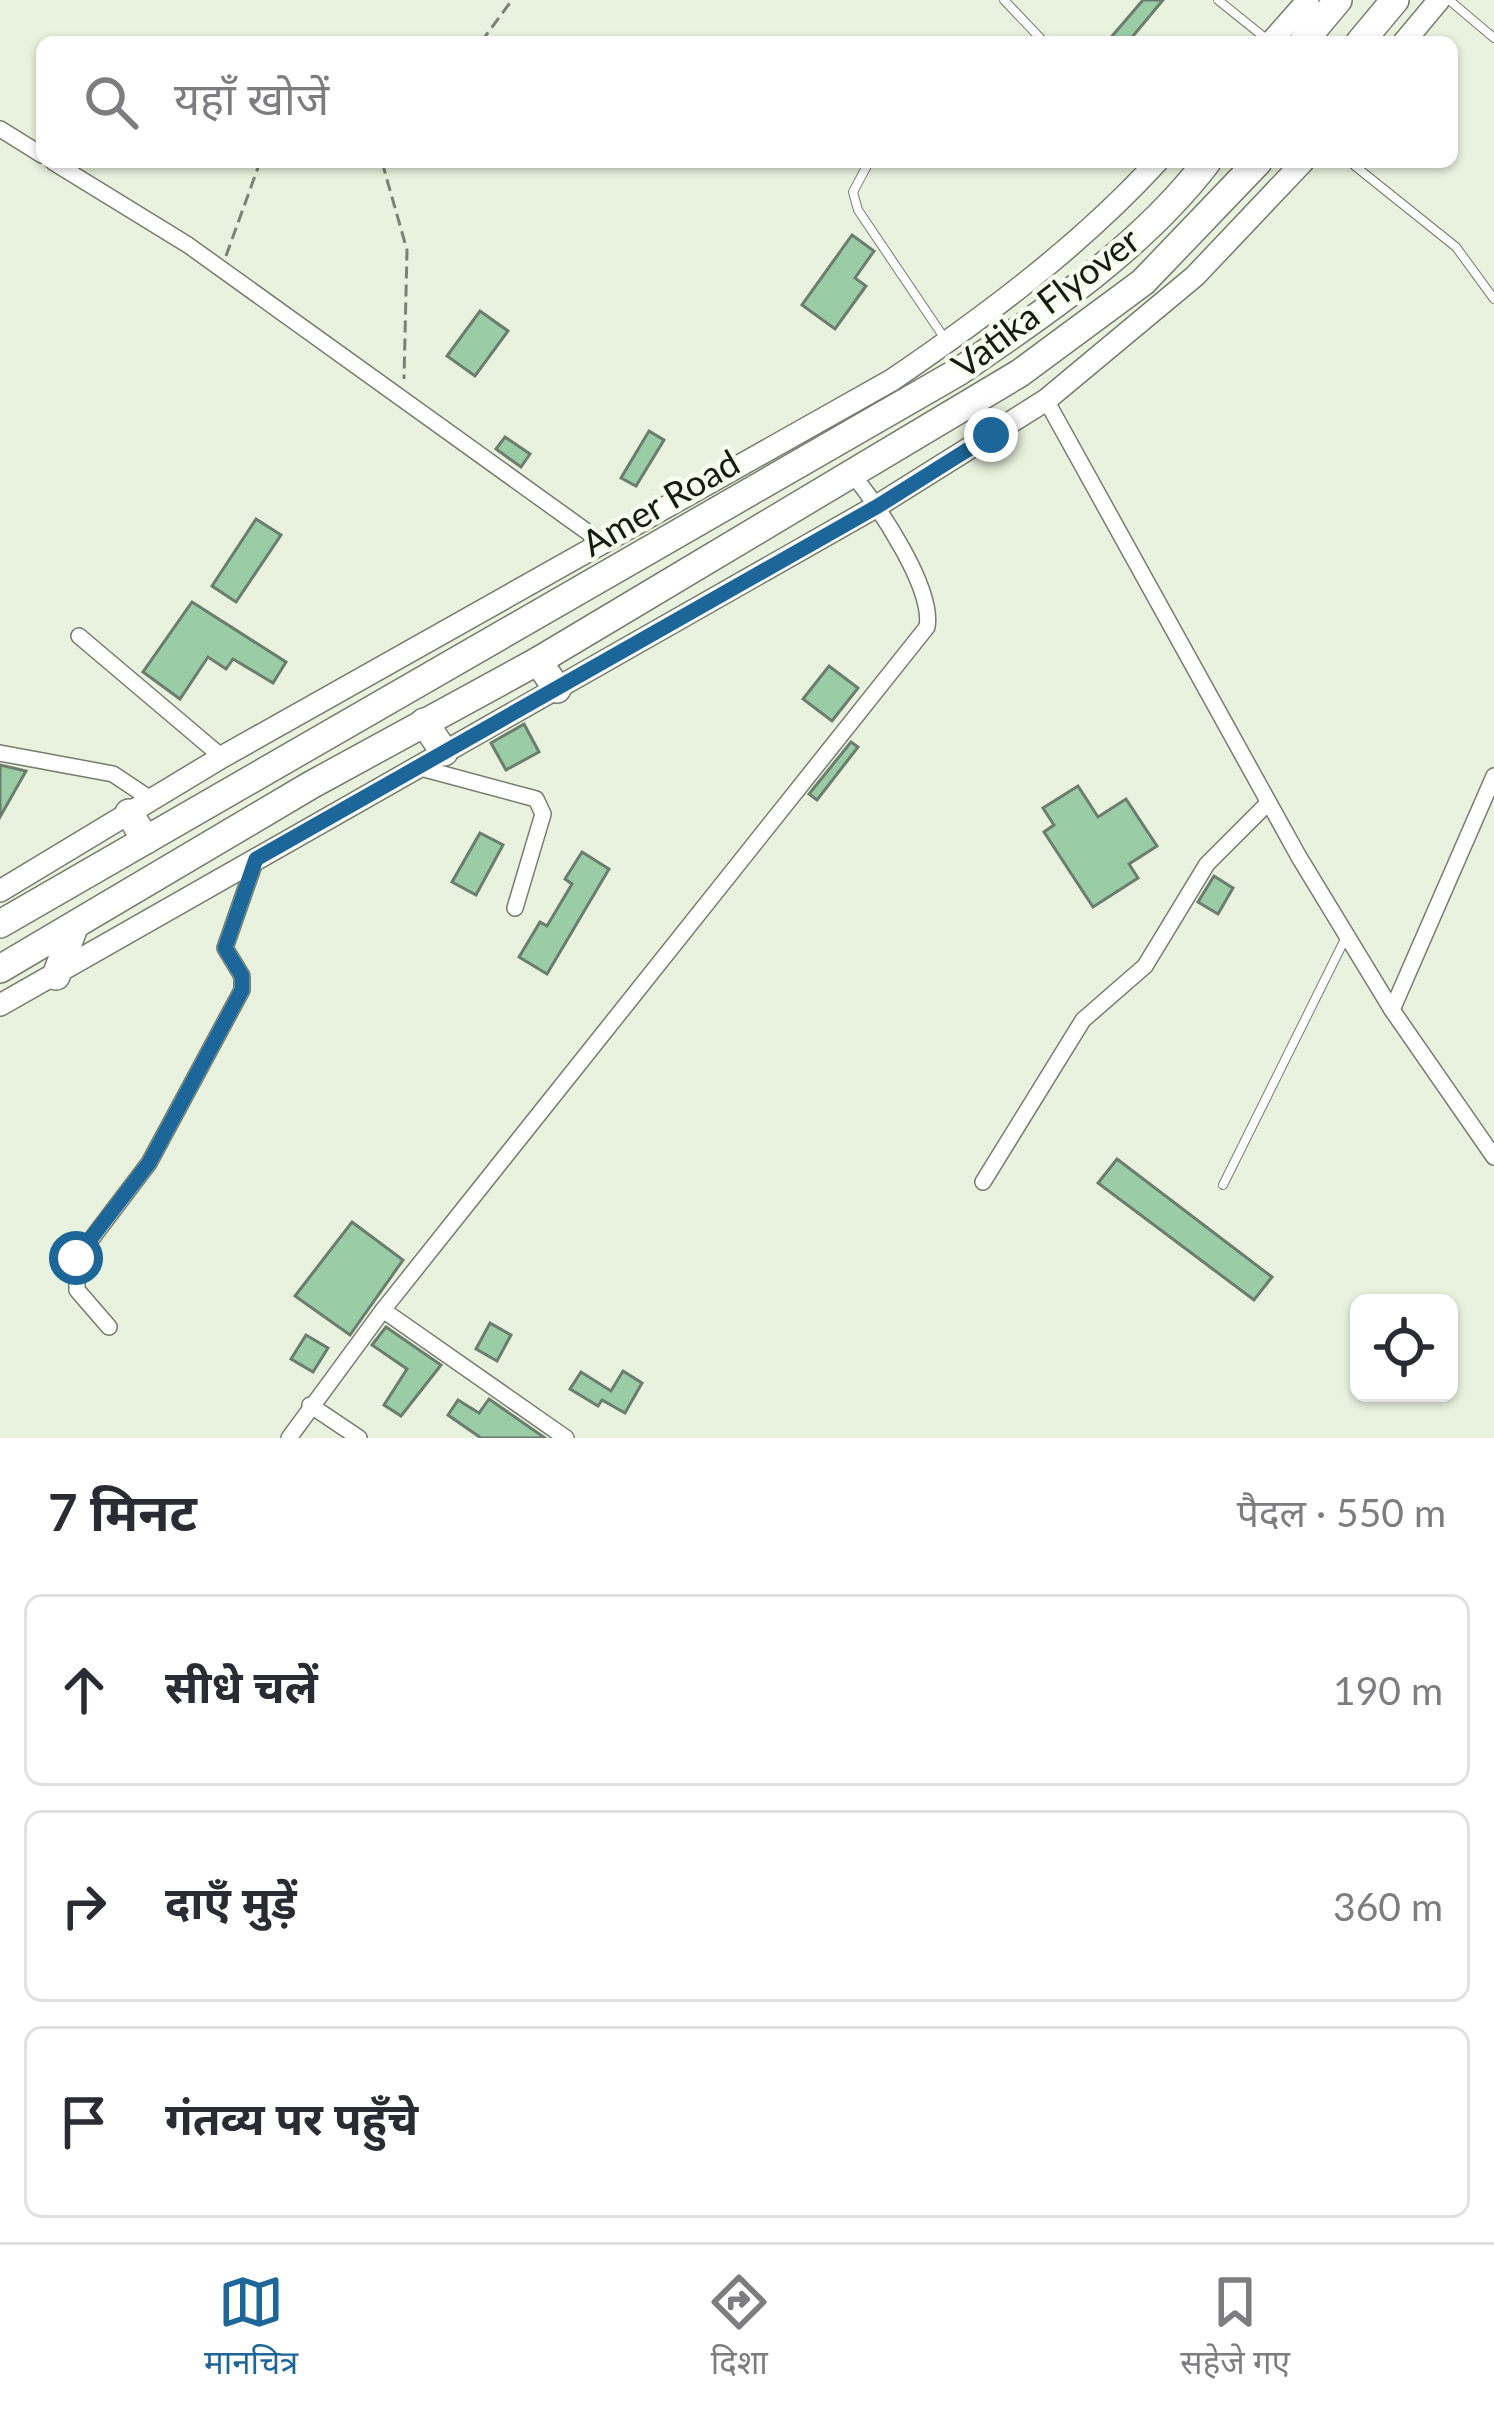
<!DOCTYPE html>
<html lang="hi">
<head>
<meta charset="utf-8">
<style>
  :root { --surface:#fff; --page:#f2f2f3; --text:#2b2b33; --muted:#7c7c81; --line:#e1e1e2; --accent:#1d669a }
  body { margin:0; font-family:Lato,"Noto Sans Devanagari",sans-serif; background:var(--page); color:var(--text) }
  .controls { position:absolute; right:36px; bottom:36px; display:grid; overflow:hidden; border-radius:18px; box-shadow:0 3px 9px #0004 }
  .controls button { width:108px; height:108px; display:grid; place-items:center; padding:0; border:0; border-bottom:3px solid var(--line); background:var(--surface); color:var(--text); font:60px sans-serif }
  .stop { position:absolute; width:36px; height:36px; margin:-27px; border:9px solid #1d669a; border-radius:50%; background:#fff }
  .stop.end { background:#1d669a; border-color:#fff; box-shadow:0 3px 12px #0008 }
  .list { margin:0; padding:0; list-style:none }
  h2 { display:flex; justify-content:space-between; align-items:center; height:156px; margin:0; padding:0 48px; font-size:51px }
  h2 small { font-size:39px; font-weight:400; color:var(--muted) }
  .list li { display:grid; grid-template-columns:78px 1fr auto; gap:36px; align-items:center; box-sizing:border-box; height:192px; margin:0 24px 24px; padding:0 24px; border:3px solid var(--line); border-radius:18px }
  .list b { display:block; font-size:45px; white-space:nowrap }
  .list em { font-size:39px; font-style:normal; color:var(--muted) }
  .icon { flex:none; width:66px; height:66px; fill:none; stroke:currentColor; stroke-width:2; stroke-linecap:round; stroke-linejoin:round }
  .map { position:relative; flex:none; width:1494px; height:1438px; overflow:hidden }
  .search { position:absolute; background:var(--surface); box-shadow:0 3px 9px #0004; left:36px; right:36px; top:36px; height:132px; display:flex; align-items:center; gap:30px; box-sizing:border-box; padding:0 42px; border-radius:18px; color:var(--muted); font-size:45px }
  .sheet { height:804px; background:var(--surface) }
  nav { display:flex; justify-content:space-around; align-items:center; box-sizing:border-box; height:168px; border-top:3px solid var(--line); background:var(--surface); font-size:33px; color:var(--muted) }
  nav a { display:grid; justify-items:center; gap:6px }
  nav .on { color:var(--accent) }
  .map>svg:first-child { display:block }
  .building { fill:#9acda6; stroke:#6c7d70; stroke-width:3 }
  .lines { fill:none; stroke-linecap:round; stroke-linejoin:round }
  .lane-casing { stroke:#747d6b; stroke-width:10 }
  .street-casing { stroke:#747d6b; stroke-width:18 }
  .secondary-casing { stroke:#747d6b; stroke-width:24 }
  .highway-casing { stroke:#747d6b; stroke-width:30 }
  .path { stroke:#7b8174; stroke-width:3; stroke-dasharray:12 6; stroke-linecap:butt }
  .lane { stroke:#fff; stroke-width:8 }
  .street { stroke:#fff; stroke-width:15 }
  .secondary { stroke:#fff; stroke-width:21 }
  .highway { stroke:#fff; stroke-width:27 }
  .route { stroke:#1d669a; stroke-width:15 }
  .labels { text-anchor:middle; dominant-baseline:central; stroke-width:9; stroke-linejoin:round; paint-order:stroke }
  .street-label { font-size:36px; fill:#181b14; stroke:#f7ffee }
</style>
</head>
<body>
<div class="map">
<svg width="1494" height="1438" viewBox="0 0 1494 1438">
  <rect width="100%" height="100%" fill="#e8f2de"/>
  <!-- building -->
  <g class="building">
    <path d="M1143,0h20l-35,42h-21z"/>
    <path d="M852,235l22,16 -19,27 11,8 -31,43 -33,-24z"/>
    <path d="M480,311l28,20 -33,45 -28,-20z"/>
    <path d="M649,431l15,9 -28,46 -15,-8z"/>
    <path d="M505,437l25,17 -9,13 -25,-18z"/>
    <path d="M256,519l25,16 -45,67 -24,-16z"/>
    <path d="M192,602l94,60 -13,21 -40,-24 -7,10 -18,-12 -28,42 -37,-27z"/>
    <path d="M829,666l29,22 -26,33 -29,-22z"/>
    <path d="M524,724l15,28 -33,18 -15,-27z"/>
    <path d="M851,742l7,5 -41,53 -8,-6z"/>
    <path d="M0,765l26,6 -26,46z"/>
    <path d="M1078,786l20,31 28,-18 31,47 -28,18 9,14 -45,29 -49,-75 10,-7 -11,-17z"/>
    <path d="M480,833l23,12 -27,50 -24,-13z"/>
    <path d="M582,852l27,17 -62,105 -28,-17 21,-35 7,4 25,-42 -7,-5z"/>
    <path d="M1214,876l19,12 -15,26 -20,-12z"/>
    <path d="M1117,1159l155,118 -18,23 -156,-117z"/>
    <path d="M352,1222l51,38 -53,75 -55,-39z"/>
    <path d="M490,1323l21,12 -14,26 -21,-12z"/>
    <path d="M386,1327l55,38 -40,51 -17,-11 23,-36 -35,-24z"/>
    <path d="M306,1335l22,13 -15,24 -22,-13z"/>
    <path d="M623,1371l19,12 -17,30 -23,-13 -4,6 -28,-17 11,-17 30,19z"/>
    <path d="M489,1399l56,39h-64l-33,-23 10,-15 21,13z"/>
  </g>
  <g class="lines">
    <!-- lane casing -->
    <g class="lane-casing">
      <g id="lane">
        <path d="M1004,0l40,42"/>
        <path d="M1218,0l51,41"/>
        <path d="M1449,0l45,38"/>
        <path d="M869,162l-16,30 5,18 87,129"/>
        <path d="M1350,162l106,85 38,52"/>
        <path d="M1223,1185l122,-246"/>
      </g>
    </g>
    <!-- street casing -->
    <g class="street-casing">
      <g id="street">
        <path d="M0,129l42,26"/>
        <path d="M53,162l135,83 412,296"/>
        <path d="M1046,400l253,457 93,153 102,147"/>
        <path d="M79,636l143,121"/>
        <path d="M0,753l113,21 39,26"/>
        <path d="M417,767l119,32 7,15 -28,94"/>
        <path d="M1392,1010l102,-234"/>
        <path d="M983,1182l100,-162 62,-54 62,-102 61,-61"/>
        <path d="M383,1310l183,128"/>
        <path d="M109,1327l-32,-37v-32l72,-95 93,-173v-14l-17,-28 31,-89"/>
        <path d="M310,1405l49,33"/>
        <path d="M289,1438l94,-128 544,-683c7,-39 -48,-119 -73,-151"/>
      </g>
    </g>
    <!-- secondary casing -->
    <g class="secondary-casing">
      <g id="secondary">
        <path d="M1271,42l37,-42"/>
        <path d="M1404,42l35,-42"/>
        <path d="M0,891l222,-134 670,-377c94,-64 188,-134 265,-218"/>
        <path d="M0,1005l877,-499 169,-106 149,-124 108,-114"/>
      </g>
    </g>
    <!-- highway casing -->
    <g class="highway-casing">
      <g id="highway">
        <path d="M1303,42l35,-42"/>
        <path d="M1360,42l35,-42"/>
        <path d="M538,661l19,28"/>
        <path d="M424,722l20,30"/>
        <path d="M129,813l17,27"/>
        <path d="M0,924l958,-552c88,-60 184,-125 249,-210"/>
        <path d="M0,969l311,-184 227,-124 482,-288 123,-91 115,-120"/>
        <path d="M56,976l18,-49"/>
      </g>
    </g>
    <!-- path -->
    <g class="path">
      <path d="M481,42l31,-42"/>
      <path d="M382,162l25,88 -3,129"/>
      <path d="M226,256l34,-94"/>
    </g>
    <!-- lane -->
    <use href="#lane" class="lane"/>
    <!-- street -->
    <use href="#street" class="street"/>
    <!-- secondary -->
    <use href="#secondary" class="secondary"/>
    <!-- highway -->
    <use href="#highway" class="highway"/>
  </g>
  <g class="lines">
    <!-- route -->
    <path class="route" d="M76,1258l73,-95 93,-173v-14l-17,-28 31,-89 622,-353 113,-71"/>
  </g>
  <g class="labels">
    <!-- street labels -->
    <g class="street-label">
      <text transform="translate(1045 302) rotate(-37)">Vatika Flyover</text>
      <text transform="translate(660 502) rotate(-30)">Amer Road</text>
    </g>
  </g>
</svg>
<div class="controls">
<button><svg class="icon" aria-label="locate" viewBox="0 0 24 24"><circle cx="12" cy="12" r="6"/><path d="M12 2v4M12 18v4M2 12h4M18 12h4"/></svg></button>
</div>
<div class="stop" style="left:76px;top:1258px"></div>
<div class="stop end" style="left:991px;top:435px"></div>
<div class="search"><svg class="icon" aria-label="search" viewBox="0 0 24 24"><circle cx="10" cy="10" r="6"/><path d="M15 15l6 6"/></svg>यहाँ खोजें</div>
</div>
<section class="sheet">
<h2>7 मिनट<small>पैदल · 550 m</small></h2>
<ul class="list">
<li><svg class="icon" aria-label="ahead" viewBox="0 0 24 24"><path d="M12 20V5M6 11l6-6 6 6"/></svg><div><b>सीधे चलें</b></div><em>190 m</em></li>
<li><svg class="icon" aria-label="right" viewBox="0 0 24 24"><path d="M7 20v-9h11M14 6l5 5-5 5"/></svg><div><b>दाएँ मुड़ें</b></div><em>360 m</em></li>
<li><svg class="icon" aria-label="arrive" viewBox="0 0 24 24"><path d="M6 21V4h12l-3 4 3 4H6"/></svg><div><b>गंतव्य पर पहुँचे</b></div></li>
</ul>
</section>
<nav>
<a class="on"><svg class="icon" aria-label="map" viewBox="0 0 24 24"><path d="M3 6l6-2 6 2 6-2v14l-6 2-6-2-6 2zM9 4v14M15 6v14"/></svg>मानचित्र</a>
<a><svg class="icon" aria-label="directions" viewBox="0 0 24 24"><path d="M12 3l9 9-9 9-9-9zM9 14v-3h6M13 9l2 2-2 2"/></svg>दिशा</a>
<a><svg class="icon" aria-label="saved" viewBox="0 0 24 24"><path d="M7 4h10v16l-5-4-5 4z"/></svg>सहेजे गए</a>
</nav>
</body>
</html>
